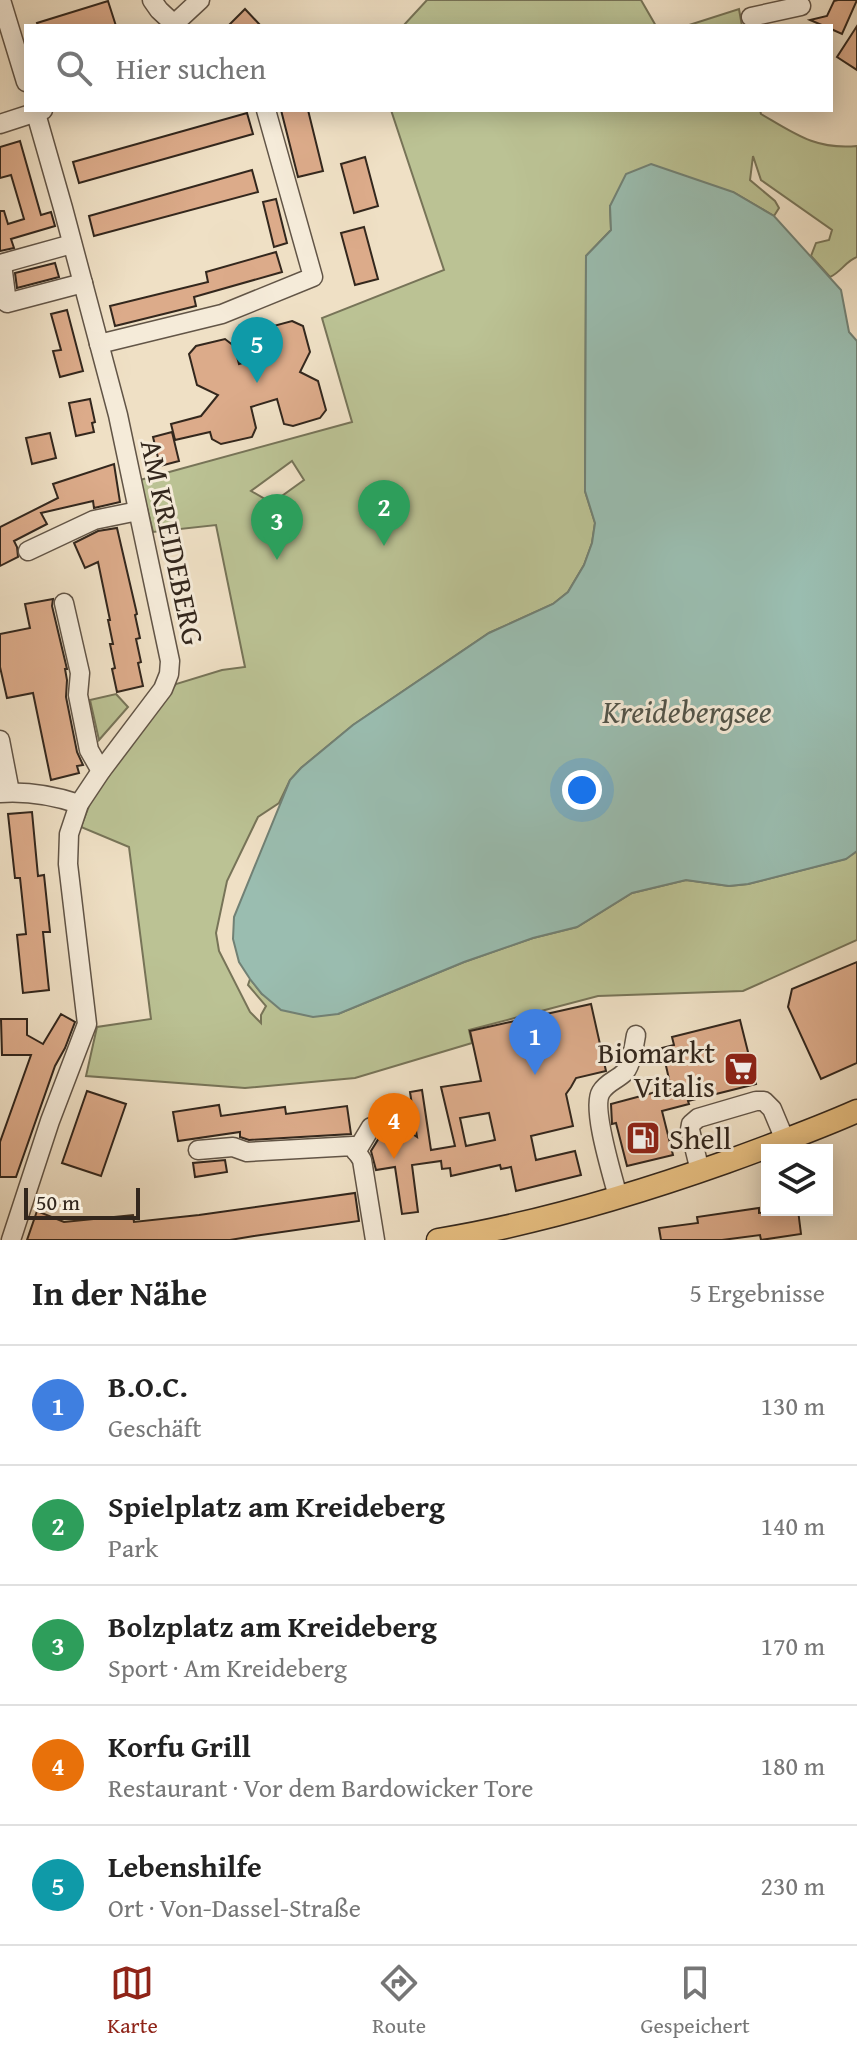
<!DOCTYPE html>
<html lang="de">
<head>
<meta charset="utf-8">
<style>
  :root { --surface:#fff; --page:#f2f2f2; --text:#222; --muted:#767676; --line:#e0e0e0; --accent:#8f2418 }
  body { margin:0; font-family:"Gentium Book Plus",serif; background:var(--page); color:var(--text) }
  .controls { position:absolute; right:24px; bottom:24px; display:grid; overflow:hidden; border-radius:0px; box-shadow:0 4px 20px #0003 }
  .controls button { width:72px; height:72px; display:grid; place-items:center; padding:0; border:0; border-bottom:2px solid var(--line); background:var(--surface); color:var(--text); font:40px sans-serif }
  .scale { position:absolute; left:24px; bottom:20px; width:116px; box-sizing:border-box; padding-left:8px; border:4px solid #33271d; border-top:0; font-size:22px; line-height:28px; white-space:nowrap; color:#33271d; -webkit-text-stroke:6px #f5ebd9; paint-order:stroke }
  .you { position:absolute; left:582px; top:790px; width:28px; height:28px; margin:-20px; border:6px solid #fff; border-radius:50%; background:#1a73e8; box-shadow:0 0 0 12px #1a73e833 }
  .badge { display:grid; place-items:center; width:52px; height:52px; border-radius:50%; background:var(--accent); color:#fff; font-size:26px; font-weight:700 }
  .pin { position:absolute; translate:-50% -66px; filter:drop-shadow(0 2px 4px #0008) }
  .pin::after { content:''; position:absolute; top:42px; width:28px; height:24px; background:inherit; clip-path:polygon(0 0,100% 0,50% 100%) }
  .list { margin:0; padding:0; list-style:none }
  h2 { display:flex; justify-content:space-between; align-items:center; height:104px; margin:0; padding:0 32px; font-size:34px }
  h2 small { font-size:26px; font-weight:400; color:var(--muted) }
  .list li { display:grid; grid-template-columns:52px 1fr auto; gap:24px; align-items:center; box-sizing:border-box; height:120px; padding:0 32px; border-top:2px solid var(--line) }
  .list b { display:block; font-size:30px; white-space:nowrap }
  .list p { margin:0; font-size:26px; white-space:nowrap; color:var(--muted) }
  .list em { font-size:26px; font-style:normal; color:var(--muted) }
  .icon { flex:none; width:44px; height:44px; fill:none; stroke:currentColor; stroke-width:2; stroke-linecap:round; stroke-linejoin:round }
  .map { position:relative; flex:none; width:857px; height:1240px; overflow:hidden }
  .search { position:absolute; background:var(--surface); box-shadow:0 4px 20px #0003; left:24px; right:24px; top:24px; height:88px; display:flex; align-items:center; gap:20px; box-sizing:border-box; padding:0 28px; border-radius:0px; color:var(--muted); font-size:30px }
  .sheet { height:704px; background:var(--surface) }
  nav { display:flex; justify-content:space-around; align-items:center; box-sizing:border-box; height:112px; border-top:2px solid var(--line); background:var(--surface); font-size:22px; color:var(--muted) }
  nav a { display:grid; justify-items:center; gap:4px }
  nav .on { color:var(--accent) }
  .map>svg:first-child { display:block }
  .green { fill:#bbc294; stroke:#777458; stroke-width:2; fill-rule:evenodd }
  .water { fill:#9abdb0; stroke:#718175; stroke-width:2 }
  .building { fill:#dcab8a; stroke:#33271d; stroke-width:2; fill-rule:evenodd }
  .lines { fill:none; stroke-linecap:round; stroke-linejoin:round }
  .minor-casing { stroke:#625547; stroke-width:21 }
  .major-casing { stroke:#33271d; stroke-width:25 }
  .minor { stroke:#f5ebd9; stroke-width:18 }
  .major { stroke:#e8c082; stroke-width:22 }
  .labels { text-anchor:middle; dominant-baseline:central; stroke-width:6; stroke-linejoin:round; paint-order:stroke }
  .street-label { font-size:30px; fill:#33271d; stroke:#f5ebd9 }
  .poi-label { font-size:30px; fill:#33271d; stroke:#f5ebd9; text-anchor:end }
  .water-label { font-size:32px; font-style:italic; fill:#525449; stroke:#f5ebd9 }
</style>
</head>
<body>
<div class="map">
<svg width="857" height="1240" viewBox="0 0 857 1240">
  <rect width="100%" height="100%" fill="#efe0c5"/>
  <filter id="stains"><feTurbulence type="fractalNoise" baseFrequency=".0025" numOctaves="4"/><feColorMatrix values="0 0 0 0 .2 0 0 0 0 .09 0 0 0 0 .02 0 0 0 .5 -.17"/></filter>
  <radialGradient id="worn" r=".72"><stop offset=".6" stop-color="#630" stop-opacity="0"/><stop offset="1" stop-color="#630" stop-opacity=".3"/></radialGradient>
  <!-- green -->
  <g class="green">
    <path d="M427,0h214l15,26h-253z"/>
    <path d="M739,9l3,17h-56z"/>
    <path d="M391,110h369l1,4c34,20 55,36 96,32v111c-11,4 -16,15 -27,20l-19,-21 5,-13 13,-3 3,-10 -71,-50 -8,-24 -3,24 25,21 4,7 -5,8 -41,-24 -123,14 1,24 -25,26 -1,235 10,32 -3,20 -8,22 -16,27 -15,12 -64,29 -136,92 -52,43 -11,12 -11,23 -21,14 -31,64 -11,52 3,18 31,61 11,11v-8l5,-9 -18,-21 2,-6 12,15 76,20 126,-52 69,-24 44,-11 55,-34 54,-13 43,6 19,-2 97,-25 12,-8v89l-114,51 -145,5 -129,34 3,13 -117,35 -110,10 -159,-12 11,-49 54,-8 -22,-172 -48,-20 11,-29 84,-114 46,-14 23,-3 -29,-142 -63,7 -13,-52 212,-58 -30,-104 122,-48zM292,461l12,19 -32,23 -21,-12z"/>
    <path d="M116,694l12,13 -29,33 -9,-40z"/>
  </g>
  <!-- water -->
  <path class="water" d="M651,164l82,28 41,24 67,74 8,42 8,9v510l-11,8 -98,25 -19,2 -43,-6 -54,13 -55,34 -44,11 -69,24 -126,52 -25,3 -32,-7 -19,-16 -12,-15 -11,-17 -6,-23 1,-22 56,-137 11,-12 52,-43 136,-92 64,-29 15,-12 16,-27 8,-22 3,-20 -10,-32 1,-235 25,-26 -1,-24 16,-32z"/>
  <!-- building -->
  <g class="building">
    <path d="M838,0h19l-15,34 -11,-5v-3h-7l-14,-6 17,-4 7,-15z"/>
    <path d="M108,1l8,25h-78l-1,-3z"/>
    <path d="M245,9l16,17h-33z"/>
    <path d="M857,26v44l-20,-13z"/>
    <path d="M281,110h27l15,61 -25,6z"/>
    <path d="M247,113l6,21 -174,49 -6,-21z"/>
    <path d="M20,141l21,74 10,-3 4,14 -44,13 3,9 -14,3v-40h4l4,13 16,-5 -13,-44 -11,3v-31z"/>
    <path d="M365,157l13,49 -24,7 -13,-49z"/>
    <path d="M252,170l6,22 -164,44 -5,-20z"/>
    <path d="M276,199l11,44 -13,4 -11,-45z"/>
    <path d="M364,227l14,52 -23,6 -14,-52z"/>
    <path d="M276,252l6,20 -88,25 2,9 -81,20 -5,-20 98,-24 -2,-10z"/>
    <path d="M55,263l4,14 -42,11 -2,-15z"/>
    <path d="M67,310l16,61 -23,6 -7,-26 8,-1 -10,-36z"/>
    <path d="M292,321l11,5 7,26 -10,20 18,9 8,29 -6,8 -27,8 -9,-2 -7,-25 -26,8 5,21 -4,9 -31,7 -9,-5 -2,-7 -35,8 -4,-16 30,-8 17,-21 -21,-10 -8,-31 7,-8 29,-7 9,7 5,18 26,-7 -6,-19 7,-10z"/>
    <path d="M90,399l5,23 -3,1 2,9 -18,4 -7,-33z"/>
    <path d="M172,432l7,29 -19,5 -7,-29z"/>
    <path d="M50,433l6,25 -24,6 -6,-26z"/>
    <path d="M114,464l6,38 -26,6 -1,-7 -52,12 6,11 -33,17 3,6 1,10 -18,9v-39l58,-29 -5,-14z"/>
    <path d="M117,528l20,86 -2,1 5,23 -4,1 5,23 -3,1 5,23 -26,6 -5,-23 3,-1 -5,-24h3l-5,-24h2l-12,-58 -13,6 -11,-25 24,-12z"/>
    <path d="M53,599l-1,7 15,63h-2l2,11 -1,17 11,55 6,13 -6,1 2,7 -28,7 -18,-87 -26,5 -7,-31v-33l30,-6 -5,-24z"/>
    <path d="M32,812l6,64 6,-1 6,57h-7l6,58 -26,3 -6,-58 9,-1 -6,-56h-5l-7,-64z"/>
    <path d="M857,962v101l-36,16 -33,-72 4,-18z"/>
    <path d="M591,1004l15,67 -30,7 -5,9 -5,7 7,32 -42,10 5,24 39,-9 6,24 -65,16 -5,-24 -10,2 -1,-4 -49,11 -1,-8 -8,1 -1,-8 -29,4 6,47 -16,2 -7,-47 -19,3 -5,-19 8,-13 29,-7 9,6 -7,-45 12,-2 9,60 24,-4 -14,-59 40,-6 -11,-50zM489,1113l6,27 -29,6 -6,-28z"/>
    <path d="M61,1014l14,8 -10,26 -10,18 -39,111h-16v-35l31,-87h-29l-1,-36h26v16l16,9z"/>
    <path d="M740,1020l16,64 -68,17 1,3 -27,7 11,44 -46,11 -11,-43 -4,1 -1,-20 60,-16 -9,-40 12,-3 -2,-8z"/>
    <path d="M87,1091l39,13 -25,72 -39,-13z"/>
    <path d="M219,1105l2,11 64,-9 1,7 61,-8 4,28 -102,6 -9,-3v-5l-62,9 -5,-29z"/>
    <path d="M225,1160l2,12 -32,5 -2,-14z"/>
    <path d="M355,1193l4,28 -105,15 -24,4h-203l10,-29 27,11 69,-7 1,7 65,-7z"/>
    <path d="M759,1208v5l39,-3 3,24 -40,6 -1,-5 -38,5h-61l-2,-12 39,-5 -1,-6z"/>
  </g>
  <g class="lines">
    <!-- minor casing -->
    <g class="minor-casing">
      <g id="minor">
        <path d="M1,0l25,82"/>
        <path d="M152,0l7,10 15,14"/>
        <path d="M751,17l50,-11"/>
        <path d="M172,26l28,-26"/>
        <path d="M0,124l43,-14"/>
        <path d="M0,264l72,-20"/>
        <path d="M2,264l5,39 76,-20"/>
        <path d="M99,344l123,-30 91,-37 -47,-167"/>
        <path d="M28,551l66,-31 44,-9"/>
        <path d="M64,603l16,70 -2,22 11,55 12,21"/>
        <path d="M0,740l10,52"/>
        <path d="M0,793c28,-2 52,2 79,11"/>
        <path d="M198,1150l35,-3 14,5 106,-6 9,14 13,80"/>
        <path d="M356,1152l15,-25 32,-6"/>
        <path d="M700,1171l-10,-41 1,-6 7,-6 58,-17h8l8,8 13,31"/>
        <path d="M618,1197c-5,-20 -27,-89 -17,-105 6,-10 16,-12 24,-20 7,-9 9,-26 11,-37"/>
        <path d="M11,1240l39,-119 37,-97 -19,-160 1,-30 10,-30 22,-33 62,-82 6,-15 1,-13 -52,-246 -55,-207 -28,-98"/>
      </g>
    </g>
    <!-- major casing -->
    <g class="major-casing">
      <path id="major" d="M438,1240c98,-16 195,-45 288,-78 44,-16 88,-32 131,-51"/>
    </g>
    <!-- minor -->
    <use href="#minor" class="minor"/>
    <!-- major -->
    <use href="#major" class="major"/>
  </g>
  <!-- icons -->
  <defs>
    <g id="supermarket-square" transform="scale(1.8)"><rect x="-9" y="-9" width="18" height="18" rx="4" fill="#8f2418" stroke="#f5ebd9"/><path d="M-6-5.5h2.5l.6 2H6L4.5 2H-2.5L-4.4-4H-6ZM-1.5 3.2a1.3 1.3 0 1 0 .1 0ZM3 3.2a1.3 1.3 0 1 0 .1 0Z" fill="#fff"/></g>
    <g id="fuel-square" transform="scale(1.8)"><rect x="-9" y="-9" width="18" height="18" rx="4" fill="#8f2418" stroke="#f5ebd9"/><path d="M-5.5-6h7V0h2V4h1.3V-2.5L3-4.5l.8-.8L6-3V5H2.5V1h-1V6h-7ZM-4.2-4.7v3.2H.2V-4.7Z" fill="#fff"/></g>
  </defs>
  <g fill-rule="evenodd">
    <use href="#supermarket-square" x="741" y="1069"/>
    <use href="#fuel-square" x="643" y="1138"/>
  </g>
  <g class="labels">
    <!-- street labels -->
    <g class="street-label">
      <text transform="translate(173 542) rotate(78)">AM KREIDEBERG</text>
    </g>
    <!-- poi labels -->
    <g class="poi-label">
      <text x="715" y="1052">Biomarkt<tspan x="715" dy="34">Vitalis</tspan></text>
      <text x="669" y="1138" text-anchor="start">Shell</text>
    </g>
    <!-- water labels -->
    <g class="water-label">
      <text x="687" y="711">Kreidebergsee</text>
    </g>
  </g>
  <rect width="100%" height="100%" filter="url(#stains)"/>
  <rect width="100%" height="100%" fill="url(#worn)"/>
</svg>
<div class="controls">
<button><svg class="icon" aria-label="layers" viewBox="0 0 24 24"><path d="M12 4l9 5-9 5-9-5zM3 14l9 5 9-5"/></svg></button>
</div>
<div class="scale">50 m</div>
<div class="you"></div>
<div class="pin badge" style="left:535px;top:1075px;background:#3f7fe0">1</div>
<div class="pin badge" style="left:384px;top:546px;background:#2e9e5b">2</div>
<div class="pin badge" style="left:277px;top:560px;background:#2e9e5b">3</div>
<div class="pin badge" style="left:394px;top:1159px;background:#e8710a">4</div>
<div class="pin badge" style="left:257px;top:383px;background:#0f9aa8">5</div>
<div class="search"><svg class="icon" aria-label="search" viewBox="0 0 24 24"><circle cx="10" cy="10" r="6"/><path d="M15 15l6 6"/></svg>Hier suchen</div>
</div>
<section class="sheet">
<h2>In der Nähe<small>5 Ergebnisse</small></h2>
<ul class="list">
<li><span class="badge" style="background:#3f7fe0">1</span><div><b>B.O.C.</b><p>Geschäft</p></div><em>130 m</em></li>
<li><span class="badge" style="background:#2e9e5b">2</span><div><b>Spielplatz am Kreideberg</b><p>Park</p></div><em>140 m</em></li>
<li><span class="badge" style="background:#2e9e5b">3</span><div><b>Bolzplatz am Kreideberg</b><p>Sport · Am Kreideberg</p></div><em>170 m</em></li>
<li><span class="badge" style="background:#e8710a">4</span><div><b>Korfu Grill</b><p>Restaurant · Vor dem Bardowicker Tore</p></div><em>180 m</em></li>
<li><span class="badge" style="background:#0f9aa8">5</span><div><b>Lebenshilfe</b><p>Ort · Von-Dassel-Straße</p></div><em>230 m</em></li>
</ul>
</section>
<nav>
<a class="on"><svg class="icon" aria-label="map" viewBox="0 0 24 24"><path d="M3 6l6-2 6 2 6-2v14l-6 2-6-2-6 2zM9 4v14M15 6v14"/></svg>Karte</a>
<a><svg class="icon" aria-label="directions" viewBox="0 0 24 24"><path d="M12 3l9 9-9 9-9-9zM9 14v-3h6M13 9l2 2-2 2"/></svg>Route</a>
<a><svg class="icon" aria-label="saved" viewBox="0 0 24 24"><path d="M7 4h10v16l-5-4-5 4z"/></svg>Gespeichert</a>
</nav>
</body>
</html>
